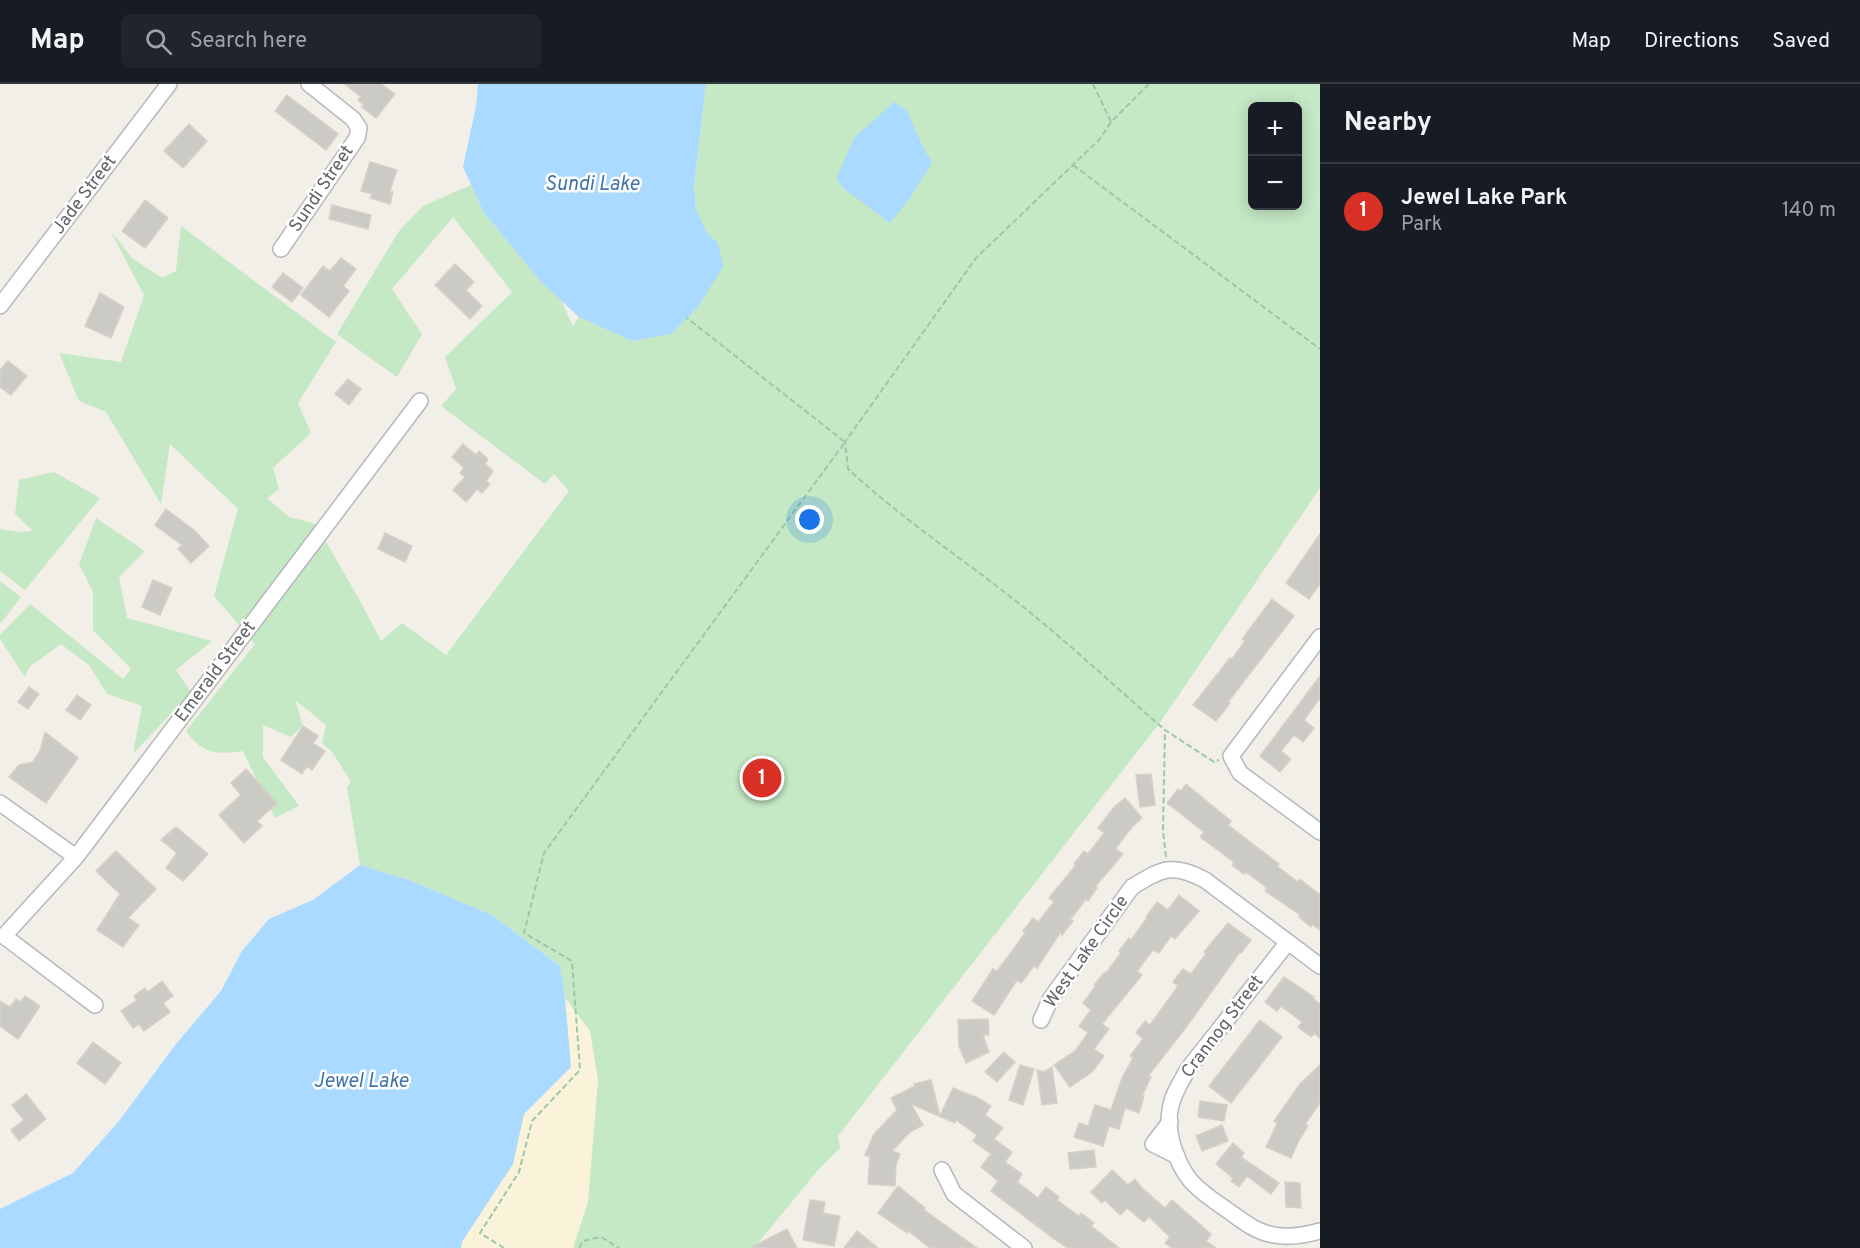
<!DOCTYPE html>
<html lang="en">
<head>
<meta charset="utf-8">
<style>
  :root { --surface:#171b24; --page:#20242c; --text:#f1f3f6; --muted:#9ea1a6; --line:#363941; --accent:#d93025 }
  body { margin:0; font-family:Overpass,sans-serif; background:var(--page); color:var(--text) }
  .controls { position:absolute; right:18px; top:18px; display:grid; overflow:hidden; border-radius:9px; box-shadow:0 3px 15px #0003 }
  .controls button { width:54px; height:54px; display:grid; place-items:center; padding:0; border:0; border-bottom:2px solid var(--line); background:var(--surface); color:var(--text); font:30px sans-serif }
  .you { position:absolute; left:810px; top:436px; width:21px; height:21px; margin:-15px; border:4px solid #fff; border-radius:50%; background:#1a73e8; box-shadow:0 0 0 9px #1a73e833 }
  .badge { display:grid; place-items:center; width:39px; height:39px; border-radius:50%; background:var(--accent); color:#fff; font-size:20px; font-weight:700 }
  .pin { position:absolute; translate:-50% -50%; border:3px solid #fff; box-shadow:0 2px 6px #0006 }
  .list { margin:0; padding:0; list-style:none }
  h2 { display:flex; justify-content:space-between; align-items:center; height:78px; margin:0; padding:0 24px; font-size:26px }
  h2 small { font-size:20px; font-weight:400; color:var(--muted) }
  .list li { display:grid; grid-template-columns:39px 1fr auto; gap:18px; align-items:center; box-sizing:border-box; height:96px; padding:0 24px; border-top:2px solid var(--line) }
  .list b { display:block; font-size:22px; white-space:nowrap }
  .list p { margin:0; font-size:20px; white-space:nowrap; color:var(--muted) }
  .list em { font-size:20px; font-style:normal; color:var(--muted) }
  .icon { flex:none; width:33px; height:33px; fill:none; stroke:currentColor; stroke-width:2; stroke-linecap:round; stroke-linejoin:round }
  .map { position:relative; flex:none; width:1320px; height:1164px; overflow:hidden }
  header { display:flex; align-items:center; gap:36px; box-sizing:border-box; height:84px; padding:0 30px; background:var(--surface); border-bottom:2px solid var(--line) }
  header strong { font-size:28px }
  nav { display:flex; gap:33px; margin-inline-start:auto; font-size:21px }
  .search { width:420px; height:54px; background:var(--page); display:flex; align-items:center; gap:15px; box-sizing:border-box; padding:0 21px; border-radius:9px; color:var(--muted); font-size:22px }
  main { display:flex }
  aside { flex:1; background:var(--surface) }
  .map>svg:first-child { display:block }
  .green { fill:#c5e8c5; fill-rule:evenodd }
  .sand { fill:#fbf3d9 }
  .water { fill:#aadaff }
  .building { fill:#cccac5; stroke:#d6d1c6; stroke-width:1.5 }
  .lines { fill:none; stroke-linecap:round; stroke-linejoin:round }
  .street-casing { stroke:#b5b8bc; stroke-width:18 }
  .path { stroke:#9cc7a9; stroke-width:2; stroke-dasharray:6 3; stroke-linecap:butt }
  .street { stroke:#fff; stroke-width:15 }
  .labels { text-anchor:middle; dominant-baseline:central; stroke-width:5; stroke-linejoin:round; paint-order:stroke }
  .street-label { font-size:18px; fill:#5f6368; stroke:#fff }
  .water-label { font-size:20px; font-style:italic; fill:#4174aa; stroke:#fff }
</style>
</head>
<body>
<header>
<strong>Map</strong>
<div class="search"><svg class="icon" aria-label="search" viewBox="0 0 24 24"><circle cx="10" cy="10" r="6"/><path d="M15 15l6 6"/></svg>Search here</div>
<nav><a>Map</a><a>Directions</a><a>Saved</a></nav>
</header>
<main>
<div class="map">
<svg width="1320" height="1164" viewBox="0 0 1320 1164">
  <rect width="100%" height="100%" fill="#f1efe8"/>
  <!-- green -->
  <g class="green">
    <path d="M706,0h614v404l-159,233 -323,415 2,12 -22,22 -64,78h-287l108,-178 -5,-67 -5,-5 -5,-32 -68,-51 -83,-35 -49,-15 -13,-78 4,-5 -18,-29 -11,-10 4,-18 -31,-25 8,26 -12,11 -28,-12v32l36,49 -24,12 -32,-67c-28,4 -40,3 -57,-20l69,-87 -41,-48 24,-87 -68,-65 -9,60 -55,-92 -27,-11 -20,-48 62,9 23,-67 -34,-65 23,29 29,19 14,-7 5,-45 155,116 -38,61 13,30 -38,35 6,21 -12,9 22,19 27,7 43,75 22,42 21,-18 44,32 123,-164 -15,-17 -9,10 -104,-78 15,-17 -11,-32 67,-65 -59,-75 -61,72 30,45 -25,43 -60,-43 62,-103 24,-25 48,-21 12,26 57,70 21,19 12,26 6,-9 53,24 86,-98 -11,-10 -11,-24 -2,-23zM1252,22h46v100h-46z"/>
    <path d="M54,388l46,26 -75,92 -25,-19v-42l18,3 15,-1 -18,-17 4,-34z"/>
    <path d="M96,434l49,33 -26,26 8,41 85,23 -36,29 15,22 -58,62 9,-48 -35,-12 -18,-29 -28,-21 -32,23 -4,10 -25,-38v-4l30,-31 93,75 8,-10 -38,-39v-38l-14,-28z"/>
    <path d="M0,497l21,16 -21,27z"/>
  </g>
  <!-- sand -->
  <path class="sand" d="M565,914l25,33 8,49 -10,122 -15,46h-112l1,-6 51,-78 11,-50 47,-47z"/>
  <!-- water -->
  <g class="water">
    <path d="M478,0h228l-12,102 2,23 11,24 11,10 5,24 -26,41 -26,26 -39,7 -53,-24 -39,-36 -57,-70 -20,-44 13,-61z"/>
    <path d="M894,18l13,9 16,36 9,16 -22,35 -20,25 -46,-34 -8,-10 18,-41z"/>
    <path d="M360,781l49,15 83,35 68,51 5,32 6,69 -47,47 -11,50 -51,78 -1,6h-461v-39l73,-36 46,-52 57,-77 45,-53 21,-40 27,-32 44,-19z"/>
  </g>
  <!-- building -->
  <g class="building">
    <path d="M345,0h36l14,10 -19,24 -14,-11 2,-2 -6,-5 3,-3z"/>
    <path d="M287,11l51,39 -12,16 -51,-39z"/>
    <path d="M189,40l18,17 -24,27 -19,-17z"/>
    <path d="M370,78l27,8 -7,21 3,1 -3,12 -20,-6 2,-4 -11,-3z"/>
    <path d="M145,116l23,18 -23,30 -23,-17z"/>
    <path d="M332,121l39,10 -3,14 -39,-10z"/>
    <path d="M341,174l15,11 -13,17 6,5 -20,26 -28,-22 22,-29 7,5z"/>
    <path d="M455,180l19,18 -8,8 16,16 -12,13 -35,-34z"/>
    <path d="M283,189l20,15 -11,14 -20,-15z"/>
    <path d="M100,209l24,14 -13,31 -26,-12z"/>
    <path d="M8,277l19,15 -16,19 -11,-8v-17z"/>
    <path d="M348,295l13,10 -12,16 -14,-11z"/>
    <path d="M463,360l13,11 3,-4 9,8 -3,5 8,7 -7,10 4,3 -8,9 -5,-4 -11,13 -13,-12 12,-13 -5,-4 4,-5 -12,-11z"/>
    <path d="M166,425l29,22 14,15 -18,17 -13,-14 4,-4 -27,-20z"/>
    <path d="M385,449l27,13 -7,16 -27,-13z"/>
    <path d="M1320,450v50l-11,15 -23,-16z"/>
    <path d="M153,496l19,8 -12,27 -18,-8z"/>
    <path d="M1272,515l22,17 -66,86 2,1 -14,18 -23,-16 37,-47 2,1 13,-18 -3,-2z"/>
    <path d="M1320,592v22l-16,22 10,8 -11,14 -9,-7 -13,16 10,8 -11,13 -20,-16z"/>
    <path d="M29,603l10,7 -11,15 -10,-7z"/>
    <path d="M77,611l14,10 -11,15 -14,-10z"/>
    <path d="M303,642l15,10 -5,7 12,8 -13,19 -5,-4 -5,8 -21,-14z"/>
    <path d="M45,648l33,26 -32,45 -37,-26 10,-12 14,-3 7,-11z"/>
    <path d="M246,685l31,34 -20,18 5,5 -18,17 -25,-28 22,-20 -10,-12z"/>
    <path d="M1151,690l4,31 -15,2 -4,-32z"/>
    <path d="M1186,700l45,37 -3,4 51,39 -2,2 21,16 2,-3 20,16v35l-8,-6 -1,3 -12,-10 1,-2 -35,-24 2,-3 -21,-16 -2,2 -12,-9 2,-3 -34,-25 4,-5 -37,-29 11,-14 3,2z"/>
    <path d="M1125,714l17,20 -9,8 -18,23 8,5 -28,33 2,1 -9,13 -2,-2 -16,21 3,1 -11,14 -2,-2 -23,35 -3,-2 -13,17 -4,-3 -23,35 -22,-14 21,-32 4,2 16,-21 12,-17 -2,-2 10,-13 5,4 16,-20 -5,-4 27,-33 -2,-1 10,-13 4,3 16,-21 -6,-5 16,-21z"/>
    <path d="M176,743l32,27 -25,27 -17,-13 11,-15 -16,-13z"/>
    <path d="M116,767l40,38 -28,29 11,7 -16,22 -26,-17 23,-36 -24,-23z"/>
    <path d="M1179,811l20,16 -24,28 -4,-3 -12,17 -6,-3 -16,21 5,4 -40,49 7,5 -15,20 10,7 -12,16 -22,15 -16,-22 21,-14 13,-18 -9,-7 12,-16 -8,-7 13,-17 -2,-1 11,-13 1,1 15,-20 -2,-2 10,-13 2,2 16,-22 -1,-1 11,-15 11,8z"/>
    <path d="M1228,839l23,17 -10,13 -1,-1 -53,74 -39,50 3,1 -9,19h2l-5,17 -14,-5 -6,21 -10,-3 -6,20 -29,-9 5,-14 9,3 7,-21 16,5 11,-32 11,-20 -3,-2 13,-17 -7,-6 9,-12 5,4 28,-39 -5,-4 10,-13 8,5 15,-20 -2,-2z"/>
    <path d="M1284,893l30,20 -2,1 8,6v34l-6,-5 -3,4 -13,-10 4,-5 -21,-16 -4,5 -12,-9z"/>
    <path d="M162,897l11,15 -10,7 7,9 -26,19 -5,-7 -6,4 -12,-17 16,-11 -3,-4 11,-8 3,4z"/>
    <path d="M25,912l15,10 -22,33 -18,-13v-25l10,6 6,-8 5,3z"/>
    <path d="M988,935l1,16h-6l6,17 -23,11 -7,-17 -1,-26z"/>
    <path d="M1260,936l22,17 -51,66 -22,-17z"/>
    <path d="M93,958l28,21 -16,21 -28,-21z"/>
    <path d="M1004,968l11,10 -18,20 -12,-10z"/>
    <path d="M1020,981l14,4 -11,36 -14,-5z"/>
    <path d="M1320,981v38l-15,21 3,2 -9,14 -8,18 -25,-11 11,-23 -3,-3 26,-37z"/>
    <path d="M1052,983l5,36 -15,2 -5,-35 7,2z"/>
    <path d="M931,996l9,36 13,-28 25,10 13,8 -6,9 18,13 -9,11 18,13 -7,10 17,12 -5,8 21,16 8,-11 13,10 -2,3 22,16 2,-3 13,10 -3,3 28,22h-51l-14,-9 -63,-48 7,-10 -17,-14 10,-13 -18,-13 4,-6 -21,-15 -1,3 -44,-19 12,21 -13,7 -18,19 8,3 -4,11 -1,21 -27,-2 2,-27 -5,-2 9,-21 23,-24 -6,-12 24,-12 -1,-2z"/>
    <path d="M26,1010l20,25 -27,22 -8,-11 13,-10 -12,-15z"/>
    <path d="M1200,1017l27,4 -3,16 -26,-4z"/>
    <path d="M1222,1041l6,16 -26,10 -6,-15z"/>
    <path d="M1233,1059l11,10 -3,4 38,26 -8,11 -24,-18 -8,11 -8,-6 2,-3 -17,-14z"/>
    <path d="M1094,1066l2,17 -26,2 -2,-16z"/>
    <path d="M1112,1086l16,15 7,-6 6,8 24,21 7,-8 39,34 -5,7 10,7h-44l-7,-5 5,-6 -21,-20 -5,5 -17,-14 -7,7 -15,-15 -3,3 -11,-11z"/>
    <path d="M1285,1098l15,1 1,25 -15,-1z"/>
    <path d="M898,1102l27,22 -1,2 53,38h-47l-22,-17 -1,2 -29,-20z"/>
    <path d="M810,1116l15,2 -2,11 17,3 -6,30 -31,-6z"/>
    <path d="M787,1145l10,19h-47z"/>
    <path d="M857,1147l21,17h-34z"/>
  </g>
  <g class="lines">
    <!-- street casing -->
    <g class="street-casing">
      <g id="street">
        <path d="M281,165l76,-111 2,-10 -6,-9 -44,-35"/>
        <path d="M0,222l169,-222"/>
        <path d="M1320,553l-89,119 9,17 80,59"/>
        <path d="M0,719l76,54"/>
        <path d="M1288,858l-100,127c-7,13 -16,26 -18,41 -4,23 6,52 20,70 11,13 26,22 40,32 14,10 26,20 44,23 15,3 32,0 46,-4"/>
        <path d="M95,921l-91,-69 72,-79 344,-456"/>
        <path d="M1041,936l10,-22 81,-111c31,-19 40,-24 73,-7l115,86"/>
        <path d="M1170,1038l-17,22 24,12"/>
        <path d="M942,1086l12,24 70,54"/>
      </g>
    </g>
    <!-- path -->
    <g class="path">
      <path d="M1093,0l18,38"/>
      <path d="M1149,0l-38,38 -11,17 -124,119 -131,184 3,27c56,52 120,93 179,141 47,38 92,80 138,120"/>
      <path d="M1073,81l247,184"/>
      <path d="M1166,773l-3,-27 2,-100 49,32 5,-2"/>
      <path d="M504,1164l-24,-15 39,-61 13,-51 48,-51 -8,-109 -48,-28 20,-80 301,-411 -158,-124"/>
      <path d="M579,1164l4,-7 18,-4 18,11"/>
    </g>
    <!-- street -->
    <use href="#street" class="street"/>
  </g>
  <g class="labels">
    <!-- street labels -->
    <g class="street-label">
      <text transform="translate(322 105) rotate(-56)">Sundi Street</text>
      <text transform="translate(85 111) rotate(-53)">Jade Street</text>
      <text transform="translate(216 588) rotate(-53)">Emerald Street</text>
      <text transform="translate(1087 868) rotate(-55)">West Lake Circle</text>
      <text transform="translate(1223 943) rotate(-53)">Crannog Street</text>
    </g>
    <!-- water labels -->
    <g class="water-label">
      <text x="592" y="101">Sundi Lake</text>
      <text x="361" y="998">Jewel Lake</text>
    </g>
  </g>
</svg>
<div class="controls">
<button>+</button>
<button>−</button>
</div>
<div class="you"></div>
<div class="pin badge" style="left:762px;top:694px">1</div>
</div>
<aside>
<h2>Nearby<small></small></h2>
<ul class="list">
<li><span class="badge">1</span><div><b>Jewel Lake Park</b><p>Park</p></div><em>140 m</em></li>
</ul>
</aside>
</main>
</body>
</html>
